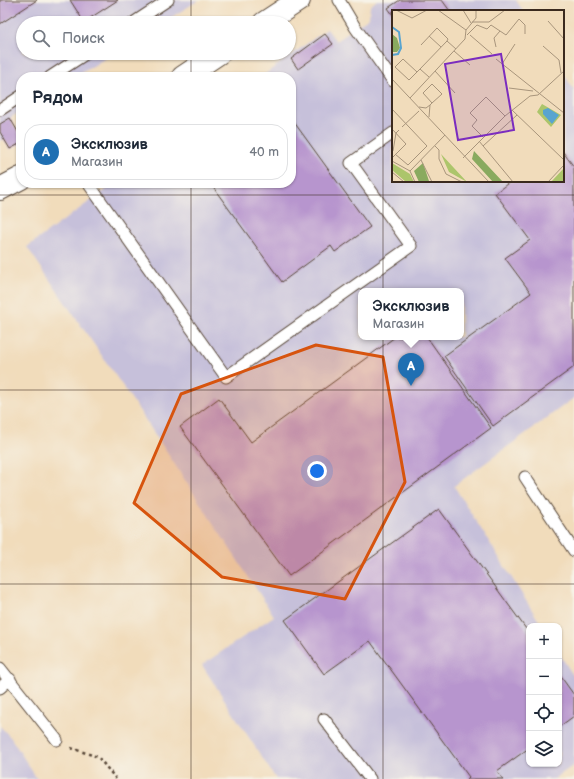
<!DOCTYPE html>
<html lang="ru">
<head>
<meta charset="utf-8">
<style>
  :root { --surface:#fff; --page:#f6f6f7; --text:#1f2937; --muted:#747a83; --line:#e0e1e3; --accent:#1f6fb2 }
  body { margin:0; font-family:"Balsamiq Sans",sans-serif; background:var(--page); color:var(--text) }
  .controls { position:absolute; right:12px; bottom:12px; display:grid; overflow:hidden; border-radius:8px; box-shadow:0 1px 3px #0004 }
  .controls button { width:36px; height:36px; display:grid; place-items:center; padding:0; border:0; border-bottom:1px solid var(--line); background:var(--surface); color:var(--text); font:20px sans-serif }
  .you { position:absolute; left:317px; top:471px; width:14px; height:14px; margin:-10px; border:3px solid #fff; border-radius:50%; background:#1a73e8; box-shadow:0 0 0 6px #1a73e833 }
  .badge { display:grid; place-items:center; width:26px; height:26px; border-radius:50%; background:var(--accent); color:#fff; font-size:13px; font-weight:700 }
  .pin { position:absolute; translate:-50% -33px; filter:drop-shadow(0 1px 2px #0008) }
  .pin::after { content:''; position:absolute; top:21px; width:14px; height:12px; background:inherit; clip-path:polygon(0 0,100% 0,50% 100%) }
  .popup { position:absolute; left:358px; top:288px; width:106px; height:52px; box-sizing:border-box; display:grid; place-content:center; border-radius:8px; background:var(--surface); filter:drop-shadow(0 1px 3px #0005); font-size:13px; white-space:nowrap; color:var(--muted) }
  .popup b { font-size:15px; color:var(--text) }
  .popup::after { content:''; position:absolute; left:50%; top:100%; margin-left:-8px; border:8px solid transparent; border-top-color:var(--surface) }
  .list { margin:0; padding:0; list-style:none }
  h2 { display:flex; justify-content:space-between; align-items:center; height:52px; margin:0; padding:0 16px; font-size:17px }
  h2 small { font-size:13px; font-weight:400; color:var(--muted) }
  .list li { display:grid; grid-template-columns:26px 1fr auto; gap:12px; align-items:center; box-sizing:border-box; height:56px; margin:0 8px 8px; padding:0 8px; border:1px solid var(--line); border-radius:16px }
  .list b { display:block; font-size:15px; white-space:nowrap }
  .list p { margin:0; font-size:13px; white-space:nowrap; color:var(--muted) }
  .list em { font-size:13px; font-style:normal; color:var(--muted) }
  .icon { flex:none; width:22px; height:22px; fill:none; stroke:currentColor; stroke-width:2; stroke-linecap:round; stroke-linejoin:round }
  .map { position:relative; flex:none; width:574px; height:779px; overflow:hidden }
  .search { position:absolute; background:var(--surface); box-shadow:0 1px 3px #0004; left:16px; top:16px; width:280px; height:44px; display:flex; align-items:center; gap:10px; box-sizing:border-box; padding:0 14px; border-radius:22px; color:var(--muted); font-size:15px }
  .panel { position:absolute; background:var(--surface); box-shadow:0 1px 3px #0004; left:16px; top:72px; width:280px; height:116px; border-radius:16px }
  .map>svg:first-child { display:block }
  .industrial { fill:#c6c0da; fill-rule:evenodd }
  .building { fill:#b795ce }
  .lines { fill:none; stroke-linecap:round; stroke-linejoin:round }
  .lane-casing { stroke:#564536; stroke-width:13 }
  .street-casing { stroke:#564536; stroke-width:24 }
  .path { stroke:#564536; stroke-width:2.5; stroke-dasharray:3 3; stroke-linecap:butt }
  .lane { stroke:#fff; stroke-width:11 }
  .street { stroke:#fff; stroke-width:22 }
  .marked { fill:#d7540e; fill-opacity:0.2; stroke:#d7540e; stroke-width:3; stroke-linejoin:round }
  .grid { fill:none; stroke:#3b2a1e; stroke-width:1; stroke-opacity:0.55 }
  .inset-river { fill:none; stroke:#58a4d0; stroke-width:2 }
  .inset-road { fill:none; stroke:#a8957c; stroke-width:1 }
  .view { fill:#7b2cbf; fill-opacity:0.15; stroke:#7b2cbf; stroke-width:2 }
  .inset-edge { fill:none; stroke:#3b2a1e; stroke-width:2 }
</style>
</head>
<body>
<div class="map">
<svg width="574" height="779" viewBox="0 0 574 779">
  <rect width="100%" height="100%" fill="#f7f3e8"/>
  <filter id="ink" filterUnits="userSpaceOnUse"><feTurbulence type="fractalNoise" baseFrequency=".025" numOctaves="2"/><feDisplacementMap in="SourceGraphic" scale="8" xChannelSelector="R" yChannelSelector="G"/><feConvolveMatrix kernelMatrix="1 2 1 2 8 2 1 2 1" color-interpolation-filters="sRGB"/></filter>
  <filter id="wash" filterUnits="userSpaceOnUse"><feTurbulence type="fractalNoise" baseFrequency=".012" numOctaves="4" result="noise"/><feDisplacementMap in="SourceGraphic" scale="16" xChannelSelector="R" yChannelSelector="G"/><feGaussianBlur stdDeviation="0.9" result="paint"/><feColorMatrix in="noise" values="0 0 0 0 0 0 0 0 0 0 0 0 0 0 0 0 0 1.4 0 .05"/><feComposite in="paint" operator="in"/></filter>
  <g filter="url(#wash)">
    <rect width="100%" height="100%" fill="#f1dcbb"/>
    <!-- industrial -->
    <g class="industrial">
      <path d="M0,0h199l-37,23h-139v30h91l-39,24h-54v34l-11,7 11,19v6l-11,6 -6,-10 -4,2z"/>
      <path d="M377,0h139l7,11h-130v170h170v-108l11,17v308l-120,88 88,140h-13v138h30v-111l15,24v88l-20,14h-278l-74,-114 72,-49 -137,-209 -110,-160 88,-64h176v-106h-30l66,-48 9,12 33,-24 1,-11zM361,291h100v46h-100z"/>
      <path d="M0,726l11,12 26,41h-37z"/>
    </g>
    <g id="blocks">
      <!-- building -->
      <g class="building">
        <path d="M0,0h37l-37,24z"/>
        <path d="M70,0h48l-34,22z"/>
        <path d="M400,0h42l8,11h-57v4l-5,-7z"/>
        <path d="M325,34l8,10 -35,25 -7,-10z"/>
        <path d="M10,118l11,19v6l-11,6 -10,-17v-8z"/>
        <path d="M291,118l79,109 -35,25 -4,-6 -49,36 -72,-99h81z"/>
        <path d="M563,152l11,15v200l-81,59 -49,-70 87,-63 -26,-35 25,-18 -35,-47 16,-12h52z"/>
        <path d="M395,337h32l64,91 -202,148 -109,-149 39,-29 32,44z"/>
        <path d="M439,509l90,124v115l-32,23 6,8h-36l2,-2 -99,-136 -46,33 -39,-54z"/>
        <path d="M559,674l15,21v21l-15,11z"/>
      </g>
    </g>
  </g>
  <g filter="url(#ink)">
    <use href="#blocks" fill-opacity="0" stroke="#564536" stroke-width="1"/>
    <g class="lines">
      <!-- lane casing -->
      <g class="lane-casing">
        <g id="lane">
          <path d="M339,0l16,27 38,54"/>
          <path d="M133,23l35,-23"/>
          <path d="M50,77l37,-24"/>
          <path d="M0,110l21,-14"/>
          <path d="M88,183l138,194 185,-131 -60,-83 42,-30"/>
          <path d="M525,477l49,74"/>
          <path d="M0,668l57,72"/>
          <path d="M0,688l10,-9"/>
          <path d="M324,719l46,60"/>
        </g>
      </g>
      <!-- street casing -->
      <g class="street-casing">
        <g id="street">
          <path d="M264,23l35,-23"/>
          <path d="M183,77l36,-24"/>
          <path d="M0,189l21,-11"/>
        </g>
      </g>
      <!-- path -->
      <path class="path" d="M71,748l27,9 18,22"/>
      <!-- lane -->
      <use href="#lane" class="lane"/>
      <!-- street -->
      <use href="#street" class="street"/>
    </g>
  </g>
  <!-- marked area -->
  <path class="marked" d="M316,345l67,12 22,125 -60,117 -123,-22 -88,-74 47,-109z"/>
  <!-- grid -->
  <path class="grid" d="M191,0v23M383,0v779M191,53v24M191,183v596M0,195h574M0,390h574M0,584h574"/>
  <!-- overview -->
  <g transform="translate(392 10)">
    <rect width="172" height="172" fill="#f1dcbb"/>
    <path d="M150,94l19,11 -10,12 -14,-15zM49,144l26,28 -18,-10zM0,153l18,11 4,8h-8l-14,-12zM172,158v14h-13z" fill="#acc56b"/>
    <path d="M0,24l5,4 3,10 -3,4h-5zM82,141l29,31h-10l-21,-23zM31,153l6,18 -2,1h-8l-5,-11z" fill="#89aa5f"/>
    <path d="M156,98l11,7 -7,9 -9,-10v-4z" fill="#58a4d0"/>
    <path class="inset-river" d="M0,17l7,5 2,16 -3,6 -6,1"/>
    <path class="inset-road" d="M4,0l16,8 15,-8M46,0l28,20M71,0l8,13M156,11l16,18M80,12h17l16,-12M75,25l10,-10 10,4 4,-4 15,10 13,-16 6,6v9M78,25l22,19M37,26l12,11M29,35l16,-17 11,11 -1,2M151,36l16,14 2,13M104,37l-2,-9 6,-7M62,41l16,14M104,49l68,54M110,54l13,-20M28,59l9,8M43,61l20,22M25,62l-14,-13 -8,8 14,13 11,-11 27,-28 9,8M0,69l97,103M117,78l24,3M18,88l55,-59 1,-9 10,-12v-8M27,97l7,1 4,-3 2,-2 10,-9 -10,-10 -9,9 9,10M0,99l35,37 -19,19 -13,-11M120,100l52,50M37,107l1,-12M10,117l17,-16M0,119l14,15 -14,14M91,127l-11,-11 5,-6 -7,-7 16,-16 19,19M87,131l34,41M43,136l4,4v9l7,15 16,8M91,136l34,-31M1,141l3,-18 3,-3M71,148l42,-42 25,-20 8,-1 26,-24M29,150l11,22M0,151l18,10 5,11M18,161l35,-36M0,162l12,10M156,172l16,-17"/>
    <path class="view" d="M109,44l13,76 -56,10 -13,-76z"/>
    <rect width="172" height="172" class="inset-edge"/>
  </g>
</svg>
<div class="controls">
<button>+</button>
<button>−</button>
<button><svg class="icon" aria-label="locate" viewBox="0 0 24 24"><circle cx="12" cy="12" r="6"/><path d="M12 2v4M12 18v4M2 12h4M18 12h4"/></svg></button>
<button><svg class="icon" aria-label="layers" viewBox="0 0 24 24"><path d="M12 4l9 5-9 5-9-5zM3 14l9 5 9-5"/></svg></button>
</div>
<div class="you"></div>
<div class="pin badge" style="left:411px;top:386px">A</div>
<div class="popup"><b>Эксклюзив</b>Магазин</div>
<div class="search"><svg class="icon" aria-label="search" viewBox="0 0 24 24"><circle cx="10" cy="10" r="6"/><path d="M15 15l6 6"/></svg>Поиск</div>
<section class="panel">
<h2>Рядом<small></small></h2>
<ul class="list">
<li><span class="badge">A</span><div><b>Эксклюзив</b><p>Магазин</p></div><em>40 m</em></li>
</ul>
</section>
</div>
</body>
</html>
